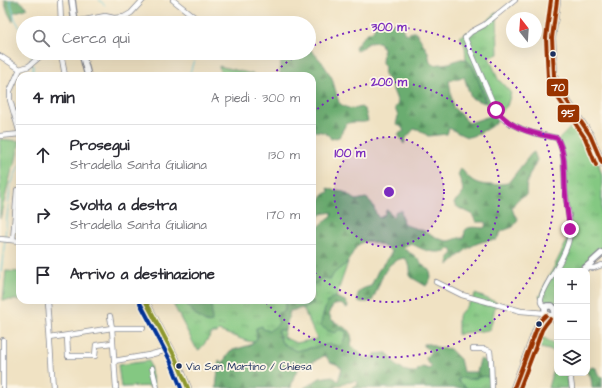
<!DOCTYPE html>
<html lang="it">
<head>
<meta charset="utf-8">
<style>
  :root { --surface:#fff; --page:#f7f7f7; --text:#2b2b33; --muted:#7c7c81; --line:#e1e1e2 }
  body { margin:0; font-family:"Architects Daughter",sans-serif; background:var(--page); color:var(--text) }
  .controls { position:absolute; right:12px; bottom:12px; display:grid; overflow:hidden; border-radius:8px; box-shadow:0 4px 16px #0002 }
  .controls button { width:36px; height:36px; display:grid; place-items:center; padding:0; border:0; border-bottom:1px solid var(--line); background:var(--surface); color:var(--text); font:20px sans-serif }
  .compass { position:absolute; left:506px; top:12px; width:36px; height:36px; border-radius:50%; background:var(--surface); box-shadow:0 4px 16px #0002; rotate:343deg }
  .stop { position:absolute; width:12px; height:12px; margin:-9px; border:3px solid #b5179e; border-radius:50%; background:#fff }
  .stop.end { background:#b5179e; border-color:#fff; box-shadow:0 1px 4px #0008 }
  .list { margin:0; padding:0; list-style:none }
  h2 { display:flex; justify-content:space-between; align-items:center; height:52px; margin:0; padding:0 16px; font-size:17px }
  h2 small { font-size:13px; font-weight:400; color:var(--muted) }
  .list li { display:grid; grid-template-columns:26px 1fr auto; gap:12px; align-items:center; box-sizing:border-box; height:60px; padding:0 16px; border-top:1px solid var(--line) }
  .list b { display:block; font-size:15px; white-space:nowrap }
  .list p { margin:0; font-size:13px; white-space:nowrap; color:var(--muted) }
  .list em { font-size:13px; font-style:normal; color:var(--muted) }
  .icon { flex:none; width:22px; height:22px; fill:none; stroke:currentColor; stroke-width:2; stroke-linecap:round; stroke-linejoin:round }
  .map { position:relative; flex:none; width:602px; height:388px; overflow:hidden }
  .search { position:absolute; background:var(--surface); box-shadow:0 4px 16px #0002; left:16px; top:16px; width:300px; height:44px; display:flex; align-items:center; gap:10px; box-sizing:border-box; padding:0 14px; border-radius:22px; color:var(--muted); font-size:15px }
  .panel { position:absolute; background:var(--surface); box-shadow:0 4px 16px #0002; left:16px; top:72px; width:300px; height:232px; border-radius:12px }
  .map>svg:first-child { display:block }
  .grass { fill:url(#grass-tufts); stroke:#507c70 }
  .forest { fill:url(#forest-firs); stroke:#436e67 }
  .park { fill:#84c882; stroke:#507c70 }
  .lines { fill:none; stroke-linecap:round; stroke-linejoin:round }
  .stream { stroke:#5bc6d5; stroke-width:1 }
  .minor-casing { stroke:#868890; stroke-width:6 }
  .tertiary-casing { stroke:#868890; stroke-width:8 }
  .minor { stroke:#fff; stroke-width:4.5 }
  .tertiary { stroke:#fff; stroke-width:5.5 }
  .bus-1-casing { stroke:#fcf5e5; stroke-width:7 }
  .bus-2-casing { stroke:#fcf5e5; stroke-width:7 }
  .bus-3-casing { stroke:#fcf5e5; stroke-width:7 }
  .bus-4-casing { stroke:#fcf5e5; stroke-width:7 }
  .bus-1 { stroke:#930; stroke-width:4 }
  .bus-2 { stroke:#930; stroke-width:4 }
  .bus-3 { stroke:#8d972f; stroke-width:4 }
  .bus-4 { stroke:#039; stroke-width:4 }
  .route { stroke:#b5179e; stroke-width:5 }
  .ring { fill:none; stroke:#7b2cbf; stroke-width:2; stroke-dasharray:2 4 }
  .bus-dot { fill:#1b2f5e; stroke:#fcf5e5; stroke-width:1.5 }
  .labels { text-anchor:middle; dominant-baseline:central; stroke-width:3.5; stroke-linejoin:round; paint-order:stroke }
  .bus-label { font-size:11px; fill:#1b2f5e; stroke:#fcf5e5; text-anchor:start }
  .centre { fill:#7b2cbf; stroke:#fcf5e5; stroke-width:2 }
  .ring-label { font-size:12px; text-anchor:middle; font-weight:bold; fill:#7b2cbf; stroke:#fcf5e5; stroke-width:3.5; stroke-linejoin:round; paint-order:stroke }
  .line-badge { stroke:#fcf5e5; stroke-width:1.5 }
  .badge-label { font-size:11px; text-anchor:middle; font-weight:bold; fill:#fff }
</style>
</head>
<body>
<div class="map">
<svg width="602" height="388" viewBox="0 0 602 388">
  <defs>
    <pattern id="grass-tufts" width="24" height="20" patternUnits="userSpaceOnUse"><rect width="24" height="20" fill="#84c882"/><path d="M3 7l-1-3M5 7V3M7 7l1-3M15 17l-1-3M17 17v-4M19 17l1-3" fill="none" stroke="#6ba36e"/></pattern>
    <pattern id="forest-firs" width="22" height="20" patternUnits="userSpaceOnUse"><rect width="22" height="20" fill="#6bac70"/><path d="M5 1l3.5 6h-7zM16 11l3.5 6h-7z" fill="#578c5f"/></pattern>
  </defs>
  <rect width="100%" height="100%" fill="#fcf5e5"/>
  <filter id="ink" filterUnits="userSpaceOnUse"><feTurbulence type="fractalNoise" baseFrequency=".025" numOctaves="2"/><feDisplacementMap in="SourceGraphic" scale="8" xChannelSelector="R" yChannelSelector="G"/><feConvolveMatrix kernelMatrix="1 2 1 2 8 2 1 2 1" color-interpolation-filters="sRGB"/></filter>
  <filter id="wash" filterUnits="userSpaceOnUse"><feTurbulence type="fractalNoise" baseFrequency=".012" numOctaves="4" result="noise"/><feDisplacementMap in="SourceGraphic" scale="16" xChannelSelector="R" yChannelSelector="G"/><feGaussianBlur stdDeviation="0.9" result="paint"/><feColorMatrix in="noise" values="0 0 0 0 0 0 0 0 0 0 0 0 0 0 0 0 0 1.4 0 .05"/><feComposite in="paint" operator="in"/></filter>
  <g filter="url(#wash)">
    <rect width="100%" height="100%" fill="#f0e2c3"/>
    <!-- grass -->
    <g class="grass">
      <path d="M497,12l1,42 -9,3 9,22 13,14 -4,13 -12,11 -5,-1 -7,-25 -11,-26 -6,-6 -1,-13 -5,-10 21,-9z"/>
      <path d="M219,66l41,10h-39z"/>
      <path d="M577,121l12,21 9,20 4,14v73l-25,22h-20v30l-3,3 -7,-2 -8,-5 29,-58c1,-12 -3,-23 -4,-34 -1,-22 -1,-43 -6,-65z"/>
      <path d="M348,262l-12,35c-13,5 -7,10 -13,18l16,14 8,3 -5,13 -3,2c-9,-4 -12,-2 -21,0 -7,1 -15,2 -22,4l-14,-8 -4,-11 1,-2h6l-2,7 13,6 21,-4 -14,-31 7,-2 3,-6 -1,-19 1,2h4l4,-5 10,1 1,-5z"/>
      <path d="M475,294l21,8 -6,28 -28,3 -4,2v-19l13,-15z"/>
      <path d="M171,300h15c0,8 15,21 23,23l2,-6v-13l-4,-4h80l-2,5v6l-7,2 1,10 -8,8 -15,-2 1,10 -3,3 -7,-1 -28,-10 -2,2h-5l-7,10 -6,7 -3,-2z"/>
      <path d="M538,334l19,12v6l-24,-6z"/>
      <path d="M557,355v18h9l2,15h-20z"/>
      <path d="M491,373l-1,15h-23l-9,-7v-2l6,-1 7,1z"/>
    </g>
    <!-- forest -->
    <g class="forest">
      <path d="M4,0h15l9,8 -15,5v9l-6,-11z"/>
      <path d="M376,21l9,4 12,-3 3,2 5,10 8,-2h3l12,20 2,10 3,3c5,-1 11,-1 16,-2 5,-1 10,-5 15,-4 10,1 19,35 21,44l-14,-5 -7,-21 -15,3 4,27 16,16 21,-7 5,1 2,5c-4,4 -25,16 -30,15 -6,-2 -12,-6 -18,-9l-2,6 -19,2 -10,-7h-4l-8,9 -2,6 -6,-10 6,-3 -4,-6h-4l2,-9 -3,-8 3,-5 -8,-21 -6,-7 1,-8 -3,-4 1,-14 -2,-5 -2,-2 -11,1 -4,4 -8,3 -1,-3c2,-3 5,-7 9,-11 7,-7 10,-1 12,-15z"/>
      <path d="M309,48l13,14 10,16 7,25c8,6 14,7 22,4l4,3 3,11c-8,3 -13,-1 -22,3l-7,13 -8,2c-3,-7 -12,-8 -19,-8v-55h-32l1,-23h28z"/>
      <path d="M534,152l3,8c-7,14 -11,19 -11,35 -7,3 -11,6 -14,13l2,6 4,5 -5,8 -11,4 -6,9c-23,0 -32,12 -48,25l1,-8 4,-4 -2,-5c-12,8 -28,3 -40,-5l-8,4c3,5 9,6 13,10 5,5 7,10 14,13l1,8 -5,8 -17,-10c3,-6 0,-13 -4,-18 -19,2 -23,20 -29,34 -1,3 -3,6 -4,9l-5,1h-9c-2,-12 3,-13 13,-16l7,-15 14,-19c-5,-5 -22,-13 -29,-10 -7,2 -11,13 -15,19 -5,7 -14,9 -17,18l-10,-1 -4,5 -4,1 -1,-3v-50c8,-3 12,-11 20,-15v-4l-10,2 -8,6 -2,-1v-15l2,3 5,-1c1,-8 3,-11 10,-14l-1,-4 8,3 8,1 12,8 10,-2c11,7 7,14 13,20l5,-3 3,-6 4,6 2,2 3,-6 5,-1 2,13c7,5 16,5 23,9 8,3 14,9 23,9 6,-1 8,-4 15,-3 1,-3 0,-5 1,-7 2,-6 15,-3 19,-3l3,-5 -2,-1h-9l-4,-8 -13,-6 -5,-4 2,-4c11,-5 6,-16 2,-25l3,-7c13,20 26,18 47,15l23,-29z"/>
      <path d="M336,297l9,4 3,5 -1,2 -6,-4 -7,1 -4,5 -1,4 3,6 18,11 2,9 -1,5 15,14 8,-2 1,-3 12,-1c4,4 8,12 11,14 4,3 13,6 19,5l1,-3 5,-2 6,2 3,-3 -5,-4 -1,-4 5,-7 -8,-5v-2h6l7,3 14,2 10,10 3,13h14l3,-13 11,4v10l-3,4c-7,-2 -11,2 -17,2 -4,1 -8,-2 -13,0v2l9,7h-115l6,-5 -2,-2 -12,2 -10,5h-30l16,-10 12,-2 6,5 4,-13 -6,-4 -6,-2 -5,-7c-18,13 -29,4 -34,33h-75l3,-28 4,3 7,-12 20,-6 7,-6 -1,-11 6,-2 1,3c8,3 10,-1 16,-6l-2,-7 1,-3 7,-2v-6l2,-5h25l2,3 -11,5 -13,3 -5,19h-6l-1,2 4,11 14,8c7,-2 15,-3 22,-4 9,-2 12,-5 21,0l3,-2 5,-13 -7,-3 -5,4 -7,-2 -7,-5c-1,-4 6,-25 9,-27 1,-1 4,-1 6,-2z"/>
      <path d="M186,300h21c7,7 4,13 5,22 -10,3 -20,-12 -26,-19z"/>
      <path d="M592,367l4,1 2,7 4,2v11h-10l-1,-10 -4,-5 1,-3z"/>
    </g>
    <!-- park -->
    <g class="park">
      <path d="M0,139l20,2 -5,23 -3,5 -12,50z"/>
      <path d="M6,271l14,1v28h-17z"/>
      <path d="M149,361l5,25 -33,1 -3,-22z"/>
    </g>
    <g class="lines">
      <!-- stream -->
      <g class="stream">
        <path d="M10,0l5,19 8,14"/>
        <path d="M99,0l6,5"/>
        <path d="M128,18l16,5"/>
        <path d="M31,53l1,7"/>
        <path d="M186,53l8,7 -5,16"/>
        <path d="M33,65v11"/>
        <path d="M5,237l5,-49 4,-11 6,-13"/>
        <path d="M0,279l5,-39"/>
      </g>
    </g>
  </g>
  <g filter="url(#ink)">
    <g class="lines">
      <!-- minor casing -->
      <g class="minor-casing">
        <g id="minor">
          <path d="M60,0l1,23"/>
          <path d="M173,0l29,23"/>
          <path d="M515,0l-31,25 -13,7 -6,6 31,72 5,7 6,5 15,7 11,4 24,5c9,16 7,32 8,50 1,19 9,40 2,58 -6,18 -18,32 -25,49 -2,6 -2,9 4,13"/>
          <path d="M75,22l30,-6 9,2 10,-1 7,-4 12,-13"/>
          <path d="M61,53l4,23"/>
          <path d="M0,56l20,13 9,-3 15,-13"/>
          <path d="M20,69l-10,22v9l10,34"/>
          <path d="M0,136l20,-2"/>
          <path d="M0,239l20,2"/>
          <path d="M13,240l4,-50"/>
          <path d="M585,268h9l8,-3"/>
          <path d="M436,282l26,13 59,16 24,2"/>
          <path d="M47,300l6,88"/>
          <path d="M110,316l2,12 4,60"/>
          <path d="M552,316l5,7"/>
          <path d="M67,336l1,20h27l1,-11 16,-2"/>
          <path d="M50,338l62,-10h31"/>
          <path d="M473,349h11l6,2 1,10 1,27"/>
          <path d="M114,361l35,-6 22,-6"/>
          <path d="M152,368l5,20"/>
          <path d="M570,373l2,15"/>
          <path d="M3,388v-48"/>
        </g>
      </g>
      <!-- tertiary casing -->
      <g class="tertiary-casing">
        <g id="tertiary">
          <path d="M72,0l3,23"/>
          <path d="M557,0l-5,38 2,38 3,10 33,49 12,28"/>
          <path d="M82,53l6,23"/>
          <path d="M582,271l20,-18"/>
          <path d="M145,300l30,57 13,31"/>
          <path d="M546,315l-1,-6 2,-3h5l3,4"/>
          <path d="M546,315l6,1 5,-7"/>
          <path d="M514,388l23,-60 4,-8 5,-5"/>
        </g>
      </g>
      <!-- minor -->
      <use href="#minor" class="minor"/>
      <!-- tertiary -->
      <use href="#tertiary" class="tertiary"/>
      <!-- bus-1 casing -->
      <g class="bus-1-casing">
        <g id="bus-1">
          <path d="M557,0l-5,38 2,38 3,10 33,49 12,28"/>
          <path d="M514,388l23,-60 4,-8 5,-5"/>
        </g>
      </g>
      <!-- bus-2 casing -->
      <g class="bus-2-casing">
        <g id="bus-2">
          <path d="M551,0l-5,38 2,40 4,11 33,49 11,27"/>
          <path d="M520,388l22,-58 4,-6 4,-5"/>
        </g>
      </g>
      <!-- bus-3 casing -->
      <g class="bus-3-casing">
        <path id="bus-3" d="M145,300l30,57 13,31"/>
      </g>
      <!-- bus-4 casing -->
      <g class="bus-4-casing">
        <path id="bus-4" d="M140,303l30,57 11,28"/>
      </g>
      <!-- bus-1 -->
      <use href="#bus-1" class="bus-1"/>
      <!-- bus-2 -->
      <use href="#bus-2" class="bus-2"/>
      <!-- bus-3 -->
      <use href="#bus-3" class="bus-3"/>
      <!-- bus-4 -->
      <use href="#bus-4" class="bus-4"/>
    </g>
  </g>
  <g class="lines" filter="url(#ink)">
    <!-- route -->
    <path class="route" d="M496,110c18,21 36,23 61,28 9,16 7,33 8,51 1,13 3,27 5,40"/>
  </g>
  <!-- distance rings -->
  <circle cx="389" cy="192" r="55" fill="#7b2cbf" fill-opacity=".12"/>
  <g class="ring">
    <circle cx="389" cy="192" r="55"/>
    <path d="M313 113A110 110 0 1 1 313 271"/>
    <path d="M272 75A165 165 0 0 1 299 54M309 48A165 165 0 1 1 264 300"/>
  </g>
  <!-- markers -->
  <g class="bus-dot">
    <circle cx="553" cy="54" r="3.5"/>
    <circle cx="539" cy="324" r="3.5"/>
    <circle cx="179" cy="366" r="3.5"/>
  </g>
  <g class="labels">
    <!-- bus labels -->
    <g class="bus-label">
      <text x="186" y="366">Via San Martino / Chiesa</text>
    </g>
  </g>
  <circle cx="389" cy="192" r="6" class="centre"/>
  <g class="ring-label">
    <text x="389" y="31">300 m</text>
    <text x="389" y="86">200 m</text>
    <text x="350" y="157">100 m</text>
  </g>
  <g class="line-badge">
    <rect x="546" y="78" width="23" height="19" rx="4" fill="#930"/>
    <rect x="557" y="104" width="23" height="19" rx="4" fill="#930"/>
  </g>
  <g class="badge-label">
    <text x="558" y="91">70</text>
    <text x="568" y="117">95</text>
  </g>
</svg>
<div class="controls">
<button>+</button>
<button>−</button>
<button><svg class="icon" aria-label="layers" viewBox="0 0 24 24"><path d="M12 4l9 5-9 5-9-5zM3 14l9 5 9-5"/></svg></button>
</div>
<svg class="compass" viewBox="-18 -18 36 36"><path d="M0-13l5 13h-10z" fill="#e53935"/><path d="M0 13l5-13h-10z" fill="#7c7c81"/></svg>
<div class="stop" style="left:496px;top:110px"></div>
<div class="stop end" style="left:570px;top:229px"></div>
<div class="search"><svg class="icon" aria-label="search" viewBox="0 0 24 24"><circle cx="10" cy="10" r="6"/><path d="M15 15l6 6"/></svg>Cerca qui</div>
<section class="panel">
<h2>4 min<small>A piedi · 300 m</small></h2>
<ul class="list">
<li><svg class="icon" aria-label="ahead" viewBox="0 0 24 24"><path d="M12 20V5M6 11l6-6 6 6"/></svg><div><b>Prosegui</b><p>Stradella Santa Giuliana</p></div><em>130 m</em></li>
<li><svg class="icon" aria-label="right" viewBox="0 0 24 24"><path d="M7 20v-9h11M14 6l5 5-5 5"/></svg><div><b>Svolta a destra</b><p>Stradella Santa Giuliana</p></div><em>170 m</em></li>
<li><svg class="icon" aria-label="arrive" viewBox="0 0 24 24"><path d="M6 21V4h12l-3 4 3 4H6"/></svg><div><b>Arrivo a destinazione</b></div></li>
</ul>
</section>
</div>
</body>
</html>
